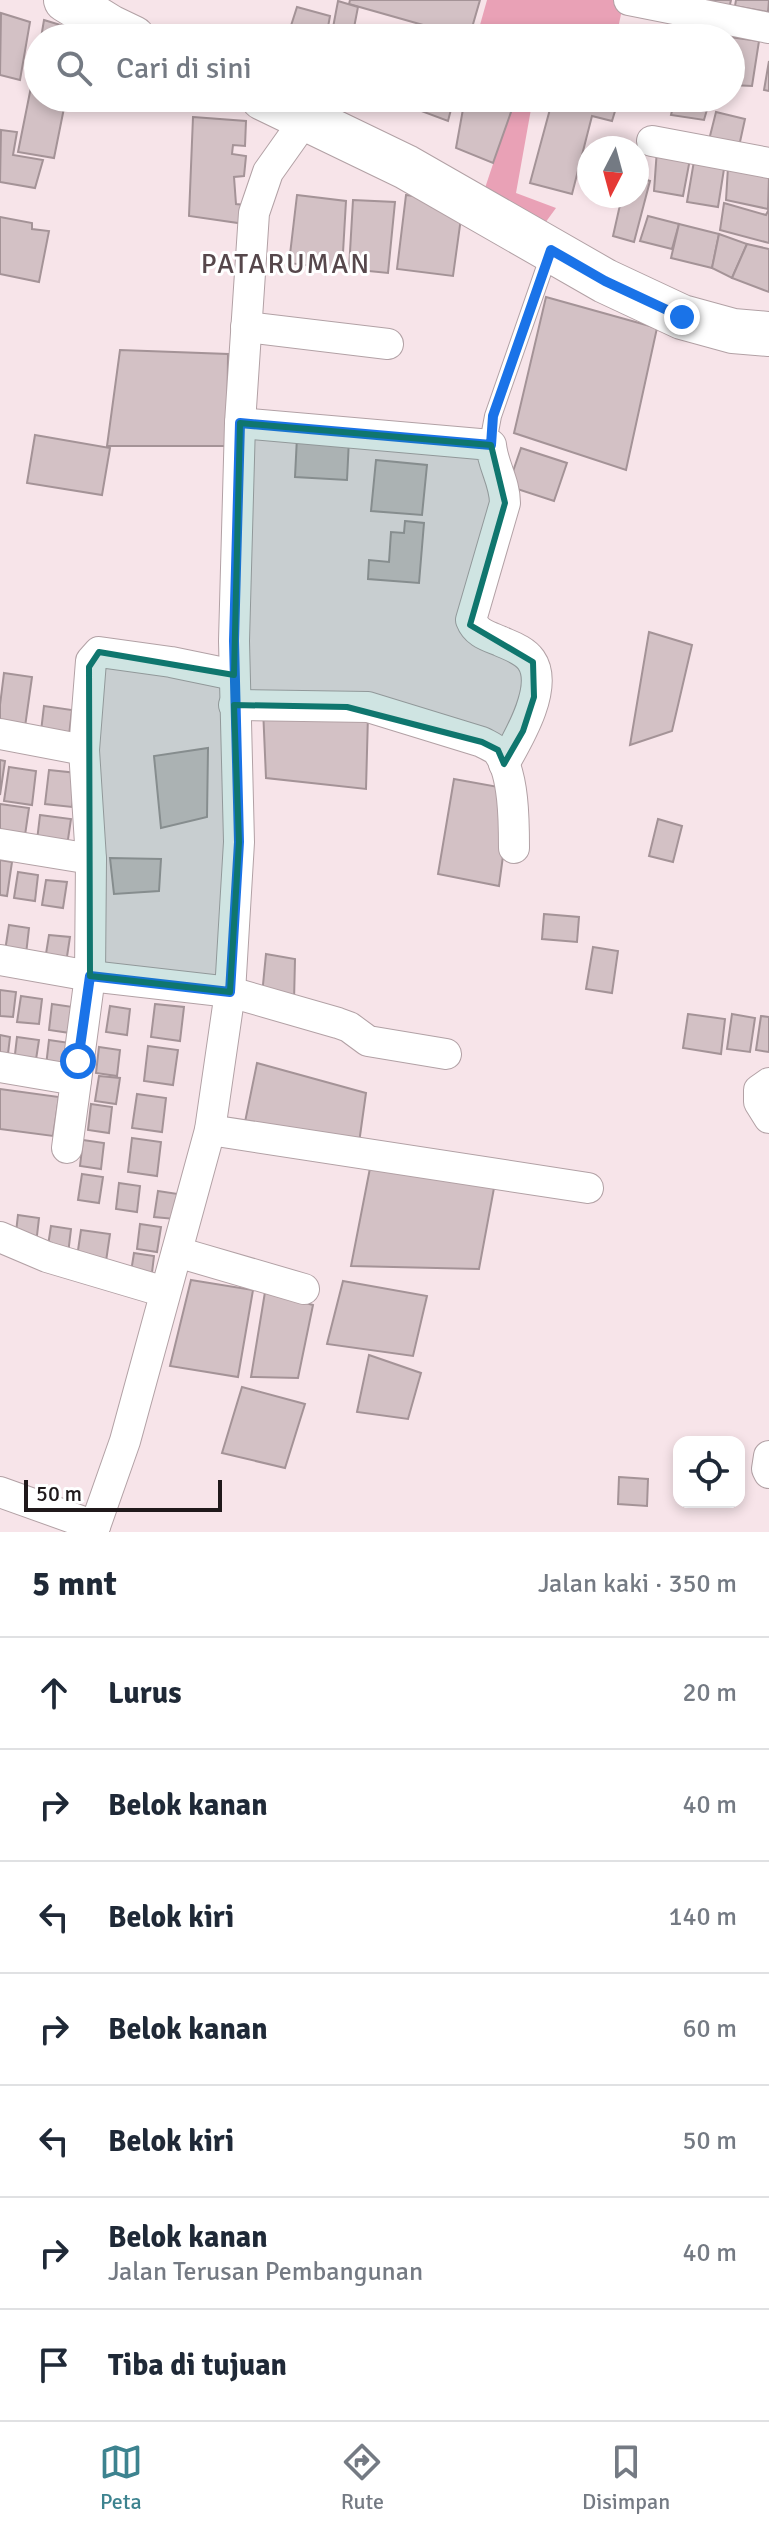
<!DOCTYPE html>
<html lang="id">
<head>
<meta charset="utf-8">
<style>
  :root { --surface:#fff; --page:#f6f6f7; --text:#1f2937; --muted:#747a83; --line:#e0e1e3; --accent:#3d838f }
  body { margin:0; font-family:Signika,sans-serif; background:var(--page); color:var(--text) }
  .controls { position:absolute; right:24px; bottom:24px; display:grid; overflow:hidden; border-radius:16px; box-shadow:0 4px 12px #0003 }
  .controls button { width:72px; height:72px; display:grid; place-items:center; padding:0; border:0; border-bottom:2px solid var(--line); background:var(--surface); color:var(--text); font:40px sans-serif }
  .compass { position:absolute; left:577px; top:136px; width:72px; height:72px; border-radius:50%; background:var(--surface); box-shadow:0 4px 12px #0003; rotate:186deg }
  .scale { position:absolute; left:24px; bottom:20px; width:198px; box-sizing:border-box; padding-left:8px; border:4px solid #20191b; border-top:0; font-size:22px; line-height:28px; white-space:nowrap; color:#20191b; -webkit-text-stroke:6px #fff; paint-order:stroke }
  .stop { position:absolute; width:24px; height:24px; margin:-18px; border:6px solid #1a73e8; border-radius:50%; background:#fff }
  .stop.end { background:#1a73e8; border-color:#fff; box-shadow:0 2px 8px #0008 }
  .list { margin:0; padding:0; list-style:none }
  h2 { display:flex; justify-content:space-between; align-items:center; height:104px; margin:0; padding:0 32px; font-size:34px }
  h2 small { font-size:26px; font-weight:400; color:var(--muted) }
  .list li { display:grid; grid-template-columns:52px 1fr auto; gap:24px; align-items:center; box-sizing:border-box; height:112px; padding:0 32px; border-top:2px solid var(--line) }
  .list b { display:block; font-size:30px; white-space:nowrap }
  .list p { margin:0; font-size:26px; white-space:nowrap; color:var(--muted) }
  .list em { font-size:26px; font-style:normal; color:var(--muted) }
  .icon { flex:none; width:44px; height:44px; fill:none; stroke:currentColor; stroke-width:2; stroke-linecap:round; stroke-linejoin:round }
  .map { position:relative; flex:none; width:769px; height:1532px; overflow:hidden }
  .search { position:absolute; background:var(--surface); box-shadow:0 4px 12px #0003; left:24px; right:24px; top:24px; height:88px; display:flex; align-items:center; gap:20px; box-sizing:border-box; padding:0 28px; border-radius:44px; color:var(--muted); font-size:30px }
  .sheet { height:888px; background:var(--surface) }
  nav { display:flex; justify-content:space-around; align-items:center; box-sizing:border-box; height:112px; border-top:2px solid var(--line); background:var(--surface); font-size:22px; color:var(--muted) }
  nav a { display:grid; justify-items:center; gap:4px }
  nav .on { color:var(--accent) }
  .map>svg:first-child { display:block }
  .green { fill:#e9a1b6 }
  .building { fill:#d3c1c5; stroke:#a49397; stroke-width:2 }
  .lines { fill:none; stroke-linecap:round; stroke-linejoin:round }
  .lane-casing { stroke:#b2a1a5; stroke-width:18 }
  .street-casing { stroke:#b2a1a5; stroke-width:32 }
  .secondary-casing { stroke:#b2a1a5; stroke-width:46 }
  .lane { stroke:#fff; stroke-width:16 }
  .street { stroke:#fff; stroke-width:30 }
  .secondary { stroke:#fff; stroke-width:44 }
  .route { stroke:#1a73e8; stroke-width:10 }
  .marked { fill:#0f766e; fill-opacity:0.2; stroke:#0f766e; stroke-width:6; stroke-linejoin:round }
  .labels { text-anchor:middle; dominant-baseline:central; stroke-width:6; stroke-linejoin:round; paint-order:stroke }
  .quarter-label { font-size:28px; letter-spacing:2px; fill:#56474b; stroke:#fff }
</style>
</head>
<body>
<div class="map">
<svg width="769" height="1532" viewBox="0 0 769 1532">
  <rect width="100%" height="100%" fill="#f7e4e9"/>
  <!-- green -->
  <g class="green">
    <path d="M487,0h137l-8,38h-122l-16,-6z"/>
    <path d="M515,98h18l-17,95 40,15 -19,26 -52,-46z"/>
  </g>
  <!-- building -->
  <g class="building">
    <path d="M350,0h130l-11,38 -120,-34z"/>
    <path d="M694,0h37l-2,9z"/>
    <path d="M736,0h33l-1,12 -33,-6z"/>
    <path d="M338,1l20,6 -6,31h-21z"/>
    <path d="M297,7l33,9 -4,22h-22l-15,-6z"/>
    <path d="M1,13l29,9 -10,58 -20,-5z"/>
    <path d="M44,20l36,11 -2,7h-37z"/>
    <path d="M426,26l40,12h-43z"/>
    <path d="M652,27l32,11h-33z"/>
    <path d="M695,33l25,3 -1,2h-24z"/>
    <path d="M729,37l30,4 -7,45 -21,-1v-47z"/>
    <path d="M38,52v46h28l-12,60 -36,-6z"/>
    <path d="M769,61v30l-5,-1z"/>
    <path d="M407,98h47l-6,23 -43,-16z"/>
    <path d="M465,98h51l-23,65 -37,-15z"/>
    <path d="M553,98h66l-7,23 -20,-5 -20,78 -42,-11z"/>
    <path d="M675,98l35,1 -6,21 -33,-5z"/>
    <path d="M716,112l29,7 -7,32 -30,-7z"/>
    <path d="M193,117l53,4 -1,25 -12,-1 -1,9 14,2 -2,20 -10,1 2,27 9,1v19l-56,-8z"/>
    <path d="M1,130l16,2 -4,23 30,5 -8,28 -35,-6z"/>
    <path d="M657,149l33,10 -7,37 -29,-5z"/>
    <path d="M694,161l30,8 -6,38 -31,-5z"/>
    <path d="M728,167l41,10 -1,32 -42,-9z"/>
    <path d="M637,177l13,4 -16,61 -21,-6 9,-40h15z"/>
    <path d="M297,195l49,6 -4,69 -53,-7z"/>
    <path d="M406,195l32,4 23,19 -8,58 -56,-7z"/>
    <path d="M353,200l42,2 -7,71 -39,-4z"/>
    <path d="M724,203l42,12 3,-6v34l-49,-13z"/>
    <path d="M648,216l31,8 -7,25 -32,-8z"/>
    <path d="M0,217l32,6v6l17,2 -10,51 -39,-8z"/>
    <path d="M679,224l40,10 -7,34 -41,-10z"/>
    <path d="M719,234l28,10 -15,34 -20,-10z"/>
    <path d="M747,244l22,5v43l-37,-14z"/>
    <path d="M546,297l111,31 -31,142 -112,-37z"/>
    <path d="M120,350l108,4 -1,92h-120z"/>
    <path d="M35,435l75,13 -8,47 -75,-12z"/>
    <path d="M297,437l52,2 -2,41 -52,-3z"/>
    <path d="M521,448l46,15 -13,38 -46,-15z"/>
    <path d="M376,460l51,5 -5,50 -51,-4z"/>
    <path d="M405,521l19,2 -5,60 -51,-4 1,-19 20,2 2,-30 13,1z"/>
    <path d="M649,632l43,13 -20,86 -42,14z"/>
    <path d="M4,673l28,4 -8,57 -24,-2v-27z"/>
    <path d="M44,706l28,4 -4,34 -28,-4z"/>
    <path d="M263,708l105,7 -2,74 -100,-11z"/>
    <path d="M208,748l-1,69 -46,11 -7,-72z"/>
    <path d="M0,760l5,1 -5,34z"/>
    <path d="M9,767l27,4 -4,34 -28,-4z"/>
    <path d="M49,770l28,3 -5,34 -27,-3z"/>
    <path d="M454,779l50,9 5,23 -10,75 -61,-12z"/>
    <path d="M0,804l29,4 -5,34 -24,-3z"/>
    <path d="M40,815l31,4 -5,34 -30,-4z"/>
    <path d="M658,819l24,7 -9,36 -24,-6z"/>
    <path d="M110,858l51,1 -2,32 -45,3z"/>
    <path d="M0,860l12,2 -5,34 -7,-1z"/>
    <path d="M18,872l20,3 -3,26 -21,-3z"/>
    <path d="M46,880l21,2 -4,26 -21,-3z"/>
    <path d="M544,914l35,3 -2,25 -35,-3z"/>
    <path d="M9,925l20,3 -3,26 -21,-3z"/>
    <path d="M49,935l21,2 -4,26 -21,-3z"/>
    <path d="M593,947l25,4 -6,42 -26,-4z"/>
    <path d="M266,954l29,5 -1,43 -32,-7z"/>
    <path d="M0,990l16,2 -3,25 -13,-1z"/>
    <path d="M21,996l21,3 -3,25 -22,-2z"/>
    <path d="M52,1004l21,3 -3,26 -21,-3z"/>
    <path d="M155,1004l29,3 -4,34 -29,-4z"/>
    <path d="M110,1006l20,3 -3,26 -21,-3z"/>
    <path d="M688,1014l37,5 -4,35 -38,-6z"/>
    <path d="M732,1014l23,4 -5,34 -23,-3z"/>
    <path d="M761,1016l8,1v35l-13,-2z"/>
    <path d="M0,1035l10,2 -3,25 -7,-1z"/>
    <path d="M17,1037l22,3 -4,26 -21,-3z"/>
    <path d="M49,1040l21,3 -4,26 -20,-3z"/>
    <path d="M148,1046l30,4 -5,35 -29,-4z"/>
    <path d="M99,1047l21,3 -3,26 -21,-3z"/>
    <path d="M257,1063l109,30 -7,50 -114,-21z"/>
    <path d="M99,1076l21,2 -4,26 -21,-3z"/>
    <path d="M0,1089l59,8 -6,39 -53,-7z"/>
    <path d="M137,1094l29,4 -4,34 -30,-4z"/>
    <path d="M91,1104l21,3 -3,26 -21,-3z"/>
    <path d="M132,1138l29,4 -4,34 -29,-4z"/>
    <path d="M83,1140l21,3 -3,26 -21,-3z"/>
    <path d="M371,1163l123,25 -15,81 -128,-3z"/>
    <path d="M82,1174l21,3 -4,26 -21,-3z"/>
    <path d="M119,1183l21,3 -3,26 -21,-3z"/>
    <path d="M158,1191l20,3 -3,25 -21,-2z"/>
    <path d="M18,1215l21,3 -3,26 -21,-3z"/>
    <path d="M140,1224l21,3 -4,25 -20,-3z"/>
    <path d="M51,1226l20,3 -3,25 -21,-2z"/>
    <path d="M81,1230l29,4 -5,34 -29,-4z"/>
    <path d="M134,1253l20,3 -3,25 -21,-3z"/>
    <path d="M191,1280l62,10 -15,87 -68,-11z"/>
    <path d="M343,1281l84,15 -14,60 -86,-12z"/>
    <path d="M265,1292l48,13 -15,73 -47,-1z"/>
    <path d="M369,1355l52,18 -13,46 -51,-7z"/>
    <path d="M242,1387l63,17 -20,64 -63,-15z"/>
    <path d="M619,1477l29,2 -1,27 -29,-2z"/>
  </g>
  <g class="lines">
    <!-- lane casing -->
    <g class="lane-casing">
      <path id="lane" d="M491,445l-1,-13 3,-16 57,-164"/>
    </g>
    <!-- street casing -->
    <g class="street-casing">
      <g id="street">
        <path d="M629,0l140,28"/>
        <path d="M652,141l117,22"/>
        <path d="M246,327l142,17"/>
        <path d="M240,423l251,22c2,21 14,37 14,58l-34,117c5,13 17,16 29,21 11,5 24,9 31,19 19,27 -14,81 -27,104"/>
        <path d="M234,705l134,2 114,35c5,3 13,6 16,10 16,21 16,70 16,96"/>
        <path d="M0,734l84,16"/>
        <path d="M0,844l91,15"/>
        <path d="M0,960l90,16 140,16 108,31 11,4 19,14 78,13"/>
        <path d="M0,1067l76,13"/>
        <path d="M769,1083l-10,7v12l10,16"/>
        <path d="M210,1130l378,58"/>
        <path d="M67,1148l23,-172 1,-117 -7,-109 7,-89 8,-9 72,10 63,13"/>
        <path d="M0,1237l47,20 118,35"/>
        <path d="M177,1252l127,37"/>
        <path d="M769,1456l-2,13 2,4"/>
        <path d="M0,1492l95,34"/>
        <path d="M93,1532l32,-91 85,-311 20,-138 9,-150 -5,-201 6,-218 14,-210 14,-41 39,-55"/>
      </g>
    </g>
    <!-- secondary casing -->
    <g class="secondary-casing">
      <g id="secondary">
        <path d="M66,0l44,27 23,11"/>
        <path d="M263,98l143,69 199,114 77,36 51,14 36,3"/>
      </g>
    </g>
    <!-- lane -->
    <use href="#lane" class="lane"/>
    <!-- street -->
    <use href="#street" class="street"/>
    <!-- secondary -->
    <use href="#secondary" class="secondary"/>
  </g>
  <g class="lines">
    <!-- route -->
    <path class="route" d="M78,1061l12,-85 140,16 9,-150 -5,-201 6,-218 251,22 2,-29 58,-166 54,31 77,36"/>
  </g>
  <!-- marked area -->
  <path class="marked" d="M240,423l251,22 14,58 -35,122 63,37 1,35 -11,34 -19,33 -6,-14 -16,-8 -135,-35 -113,-2 5,137 -9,150 -140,-16 -1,-309 10,-15 135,23z"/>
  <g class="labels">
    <!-- quarter labels -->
    <g class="quarter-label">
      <text x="286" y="264">PATARUMAN</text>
    </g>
  </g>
</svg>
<div class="controls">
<button><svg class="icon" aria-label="locate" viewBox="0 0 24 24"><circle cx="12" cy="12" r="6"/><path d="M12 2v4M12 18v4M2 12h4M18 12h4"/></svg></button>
</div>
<svg class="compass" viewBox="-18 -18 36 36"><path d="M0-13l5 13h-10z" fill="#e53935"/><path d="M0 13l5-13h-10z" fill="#747a83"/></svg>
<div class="scale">50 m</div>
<div class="stop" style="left:78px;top:1061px"></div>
<div class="stop end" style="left:682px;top:317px"></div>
<div class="search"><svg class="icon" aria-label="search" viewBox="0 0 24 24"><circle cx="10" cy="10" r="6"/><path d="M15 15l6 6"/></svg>Cari di sini</div>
</div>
<section class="sheet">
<h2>5 mnt<small>Jalan kaki · 350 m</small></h2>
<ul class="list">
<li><svg class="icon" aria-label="ahead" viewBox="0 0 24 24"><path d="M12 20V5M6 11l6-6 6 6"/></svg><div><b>Lurus</b></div><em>20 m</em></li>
<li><svg class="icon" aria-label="right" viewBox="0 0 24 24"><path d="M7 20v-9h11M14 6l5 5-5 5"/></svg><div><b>Belok kanan</b></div><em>40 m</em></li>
<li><svg class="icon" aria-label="left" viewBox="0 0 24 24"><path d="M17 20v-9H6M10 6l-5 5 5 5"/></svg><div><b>Belok kiri</b></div><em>140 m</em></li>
<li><svg class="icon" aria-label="right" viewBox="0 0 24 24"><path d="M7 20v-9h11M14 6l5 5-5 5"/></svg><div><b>Belok kanan</b></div><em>60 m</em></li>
<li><svg class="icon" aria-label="left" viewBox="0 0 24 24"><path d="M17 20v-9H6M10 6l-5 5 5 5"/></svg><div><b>Belok kiri</b></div><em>50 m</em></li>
<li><svg class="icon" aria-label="right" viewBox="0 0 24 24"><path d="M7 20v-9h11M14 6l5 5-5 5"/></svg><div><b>Belok kanan</b><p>Jalan Terusan Pembangunan</p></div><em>40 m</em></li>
<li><svg class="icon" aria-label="arrive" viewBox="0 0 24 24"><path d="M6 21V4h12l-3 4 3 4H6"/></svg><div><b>Tiba di tujuan</b></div></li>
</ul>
</section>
<nav>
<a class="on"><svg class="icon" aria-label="map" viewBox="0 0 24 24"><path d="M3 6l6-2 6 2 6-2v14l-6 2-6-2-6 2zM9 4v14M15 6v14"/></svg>Peta</a>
<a><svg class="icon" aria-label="directions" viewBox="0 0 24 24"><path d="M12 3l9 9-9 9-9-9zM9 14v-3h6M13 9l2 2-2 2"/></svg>Rute</a>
<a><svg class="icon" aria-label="saved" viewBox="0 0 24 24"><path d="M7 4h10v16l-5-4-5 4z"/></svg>Disimpan</a>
</nav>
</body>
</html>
